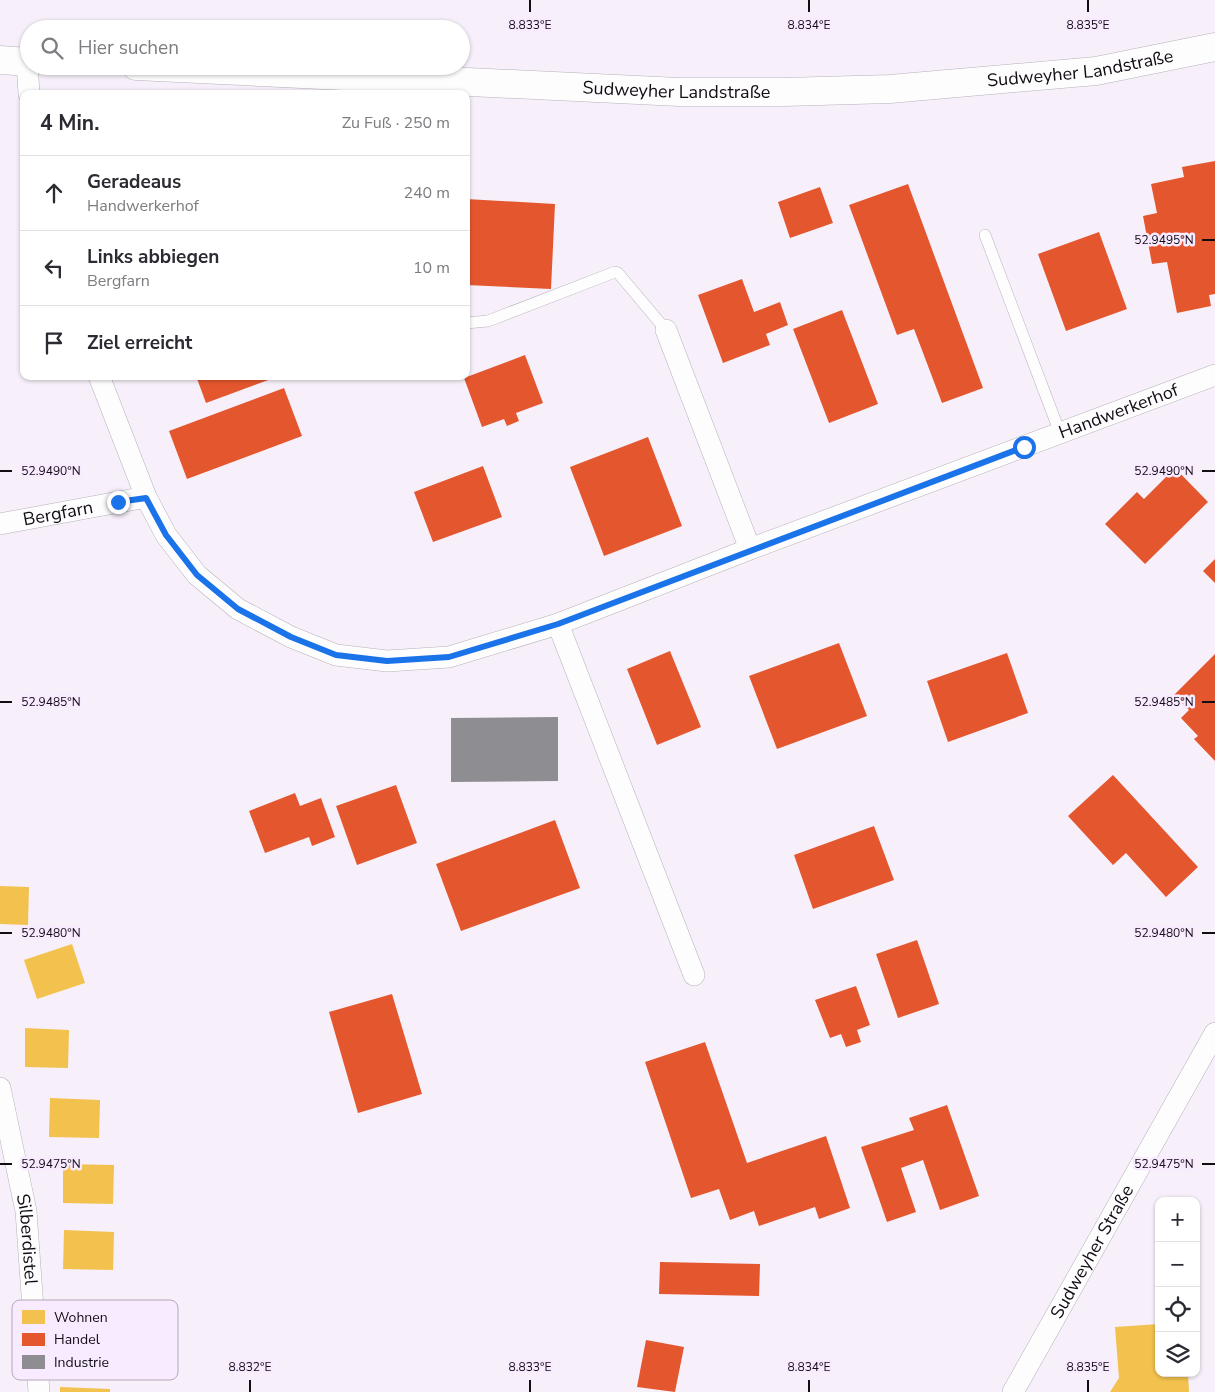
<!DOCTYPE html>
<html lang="de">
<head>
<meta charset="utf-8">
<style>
  :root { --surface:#fff; --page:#f2f2f3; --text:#2b2b33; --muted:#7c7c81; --line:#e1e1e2 }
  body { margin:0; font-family:"Nunito Sans",sans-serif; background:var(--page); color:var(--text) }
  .controls { position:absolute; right:15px; bottom:15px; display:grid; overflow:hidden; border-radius:10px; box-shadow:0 1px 4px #0004 }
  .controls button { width:45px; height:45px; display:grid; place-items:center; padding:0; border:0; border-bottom:1px solid var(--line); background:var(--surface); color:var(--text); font:25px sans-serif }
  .stop { position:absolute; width:15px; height:15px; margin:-11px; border:4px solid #1a73e8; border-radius:50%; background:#fff }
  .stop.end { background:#1a73e8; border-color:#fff; box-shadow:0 1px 5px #0008 }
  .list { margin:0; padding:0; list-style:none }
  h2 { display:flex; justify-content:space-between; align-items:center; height:65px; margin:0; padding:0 20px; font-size:21px }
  h2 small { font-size:16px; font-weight:400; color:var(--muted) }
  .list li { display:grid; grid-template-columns:32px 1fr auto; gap:15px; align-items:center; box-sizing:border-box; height:75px; padding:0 20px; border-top:1px solid var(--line) }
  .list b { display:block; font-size:19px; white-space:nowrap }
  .list p { margin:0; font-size:16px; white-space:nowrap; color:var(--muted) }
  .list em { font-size:16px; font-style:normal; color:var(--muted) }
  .icon { flex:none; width:28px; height:28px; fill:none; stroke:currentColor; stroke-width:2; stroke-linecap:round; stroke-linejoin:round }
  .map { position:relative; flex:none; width:1215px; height:1392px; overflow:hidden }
  .search { position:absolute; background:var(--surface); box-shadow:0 1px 4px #0004; left:20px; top:20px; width:450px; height:55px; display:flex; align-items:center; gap:12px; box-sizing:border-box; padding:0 18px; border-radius:28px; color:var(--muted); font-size:19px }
  .panel { position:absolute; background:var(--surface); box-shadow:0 1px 4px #0004; left:20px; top:90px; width:450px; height:290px; border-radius:10px }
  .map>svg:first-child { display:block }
  .homes { fill:#f2c14e }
  .shops { fill:#e4572e }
  .industry { fill:#8d8d92 }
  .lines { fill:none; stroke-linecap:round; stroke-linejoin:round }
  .lane-casing { stroke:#b7b1ba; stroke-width:12 }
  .street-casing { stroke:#b7b1ba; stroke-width:22 }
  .secondary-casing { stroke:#b7b1ba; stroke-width:29 }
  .lane { stroke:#fefdfe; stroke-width:11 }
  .street { stroke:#fefdfe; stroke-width:21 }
  .secondary { stroke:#fefdfe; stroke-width:28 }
  .route { stroke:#1a73e8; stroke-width:6 }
  .ticks { fill:none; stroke:#120c14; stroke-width:2 }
  .labels { text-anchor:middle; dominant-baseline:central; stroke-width:5; stroke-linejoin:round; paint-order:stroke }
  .street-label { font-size:18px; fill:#120c14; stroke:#f9ebff }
  .key { fill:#f9ebff; stroke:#b4a8b8; stroke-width:1 }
  .key-label { font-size:14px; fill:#120c14 }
  .ticks-label { font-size:12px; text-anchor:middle; fill:#120c14; stroke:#f9ebff; stroke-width:5; stroke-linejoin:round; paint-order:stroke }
</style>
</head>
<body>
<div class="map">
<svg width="1215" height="1392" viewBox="0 0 1215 1392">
  <rect width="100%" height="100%" fill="#f7f0fa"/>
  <!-- homes -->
  <g class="homes">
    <path d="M0,886l29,1 -1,38 -28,-1z"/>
    <path d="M72,944l13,39 -48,16 -13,-39z"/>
    <path d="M25,1028l44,2 -1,38 -43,-1z"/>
    <path d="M50,1098l50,2 -1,38 -50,-1z"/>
    <path d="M63,1164l51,1 -1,39 -50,-1z"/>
    <path d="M64,1230l50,2 -1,38 -50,-1z"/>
    <path d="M1159,1324v49h29l1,19h-79l9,-14 -4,-51z"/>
    <path d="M60,1387l50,2v3h-50z"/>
  </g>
  <!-- shops -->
  <g class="shops">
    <path d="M1215,161v133l-6,1 2,11 -34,7 -10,-51 -15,2 -9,-48 14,-3 -6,-29 33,-7 -2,-10z"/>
    <path d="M908,184l75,204 -41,15 -28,-74 -17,6 -48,-130z"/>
    <path d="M820,187l13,36 -43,15 -12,-36z"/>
    <path d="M466,199l89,5 -4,85 -85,-4z"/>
    <path d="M1099,232l28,77 -61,22 -28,-77z"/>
    <path d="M742,279l12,33 26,-10 8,23 -22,9 4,11 -47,18 -25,-68z"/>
    <path d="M842,310l36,94 -49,19 -36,-94z"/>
    <path d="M525,355l18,48 -27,10 3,8 -12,5 -3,-7 -22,8 -18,-49z"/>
    <path d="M196,376h83l-73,27z"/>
    <path d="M284,388l18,48 -115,43 -18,-48z"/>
    <path d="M648,437l34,89 -78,30 -34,-89z"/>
    <path d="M483,466l19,51 -69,25 -19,-50z"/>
    <path d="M1175,468l33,34 -63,62 -40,-40 32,-32 7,7z"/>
    <path d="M1215,559v24l-12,-12z"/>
    <path d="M839,643l28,73 -90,33 -28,-73z"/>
    <path d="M670,651l31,76 -44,18 -30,-76z"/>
    <path d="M1007,653l21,60 -80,29 -21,-61z"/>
    <path d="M1215,654v107l-21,-22 4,-3 -17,-18 8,-8 -15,-15z"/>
    <path d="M1113,775l85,92 -32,30 -40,-44 -13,12 -45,-49z"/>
    <path d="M396,785l21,58 -60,22 -21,-59z"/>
    <path d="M295,793l5,13 21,-8 14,39 -23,9 -3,-9 -44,16 -16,-42z"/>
    <path d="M555,820l25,68 -119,43 -25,-67z"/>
    <path d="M874,826l20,54 -81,29 -19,-54z"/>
    <path d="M917,940l22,64 -41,14 -22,-64z"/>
    <path d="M856,986l14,39 -13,5 4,12 -15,5 -5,-13 -11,4 -15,-38z"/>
    <path d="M392,994l30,100 -64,19 -29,-101z"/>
    <path d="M705,1042l42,121 79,-27 24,72 -31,11 -4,-12 -56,19 -5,-15 -24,9 -11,-31 -28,9 -46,-136z"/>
    <path d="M947,1105l32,91 -39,14 -17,-50 -22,8 15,44 -29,10 -26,-75 53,-17 -5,-12z"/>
    <path d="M660,1262l100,2 -1,32 -100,-2z"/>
    <path d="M646,1340l38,7 -9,45 -38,-5z"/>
  </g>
  <!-- industry -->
  <path class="industry" d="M558,717v64l-107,1v-64z"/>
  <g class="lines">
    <!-- lane casing -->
    <g class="lane-casing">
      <g id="lane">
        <path d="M985,235l75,198"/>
        <path d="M466,323l22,-2 127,-49 3,1 48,57"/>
      </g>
    </g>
    <!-- street casing -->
    <g class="street-casing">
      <g id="street">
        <path d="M27,62l2,32"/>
        <path d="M666,330l84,219"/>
        <path id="s1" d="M99,376l47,121 20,38 31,40 41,34 53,28 45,18 51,6 62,-4 109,-33 192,-75 465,-174"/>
        <path id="s2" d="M0,524l146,-27"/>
        <path d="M558,624l136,351"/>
        <path id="s3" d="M0,1088l26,123 13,181"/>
        <path id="s4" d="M1013,1392l202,-359"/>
      </g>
    </g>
    <!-- secondary casing -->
    <g class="secondary-casing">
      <g id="secondary">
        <path d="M0,60l29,2"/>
        <path id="s5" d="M136,66l543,26h105l106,-3 206,-18 119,-24"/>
      </g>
    </g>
    <!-- lane -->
    <use href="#lane" class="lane"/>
    <!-- street -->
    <use href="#street" class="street"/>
    <!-- secondary -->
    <use href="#secondary" class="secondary"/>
  </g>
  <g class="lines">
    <!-- route -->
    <path class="route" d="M118,502l28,-4 20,37 31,40 41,34 53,28 45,18 51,6 62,-4 109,-33 466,-177"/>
  </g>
  <!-- ticks -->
  <path class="ticks" d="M530,0v12M809,0v12M1088,0v12M1202,240h13M0,471h12M1202,471h13M0,702h12M1202,702h13M0,933h12M1202,933h13M0,1164h12M1202,1164h13M250,1380v12M530,1380v12M809,1380v12M1088,1380v12"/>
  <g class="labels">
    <!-- street labels -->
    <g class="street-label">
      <text stroke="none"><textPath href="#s5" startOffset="946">Sudweyher Landstraße</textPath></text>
      <text stroke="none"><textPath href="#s5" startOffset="541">Sudweyher Landstraße</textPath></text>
      <text stroke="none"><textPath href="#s1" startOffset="1212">Handwerkerhof</textPath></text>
      <text stroke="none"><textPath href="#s2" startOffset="59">Bergfarn</textPath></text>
      <text stroke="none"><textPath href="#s3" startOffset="154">Silberdistel</textPath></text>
      <text stroke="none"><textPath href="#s4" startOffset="161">Sudweyher Straße</textPath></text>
    </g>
  </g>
  <!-- legend -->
  <rect x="12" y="1300" width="166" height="80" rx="8" class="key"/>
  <rect x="22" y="1310" width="23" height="14" fill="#f2c14e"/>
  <rect x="22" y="1333" width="23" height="13" fill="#e4572e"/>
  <rect x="22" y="1355" width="23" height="14" fill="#8d8d92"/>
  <g class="key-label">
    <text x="54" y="1322">Wohnen</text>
    <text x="54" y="1344">Handel</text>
    <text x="54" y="1367">Industrie</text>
  </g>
  <g class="ticks-label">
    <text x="530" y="29">8.833°E</text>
    <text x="809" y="29">8.834°E</text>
    <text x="1088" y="29">8.835°E</text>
    <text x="1164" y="244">52.9495°N</text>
    <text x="51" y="475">52.9490°N</text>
    <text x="1164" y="475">52.9490°N</text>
    <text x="51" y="706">52.9485°N</text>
    <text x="1164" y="706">52.9485°N</text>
    <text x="51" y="937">52.9480°N</text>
    <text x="1164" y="937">52.9480°N</text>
    <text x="51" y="1168">52.9475°N</text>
    <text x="1164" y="1168">52.9475°N</text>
    <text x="250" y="1371">8.832°E</text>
    <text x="530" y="1371">8.833°E</text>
    <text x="809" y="1371">8.834°E</text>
    <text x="1088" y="1371">8.835°E</text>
  </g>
</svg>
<div class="controls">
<button>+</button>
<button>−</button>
<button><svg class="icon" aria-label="locate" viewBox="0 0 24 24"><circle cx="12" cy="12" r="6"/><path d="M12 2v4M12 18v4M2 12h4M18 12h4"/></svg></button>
<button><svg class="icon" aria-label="layers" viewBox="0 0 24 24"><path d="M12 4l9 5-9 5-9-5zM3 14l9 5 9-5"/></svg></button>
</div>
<div class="stop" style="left:1024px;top:447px"></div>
<div class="stop end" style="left:118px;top:502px"></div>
<div class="search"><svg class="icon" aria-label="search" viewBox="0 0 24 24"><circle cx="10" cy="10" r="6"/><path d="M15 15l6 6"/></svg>Hier suchen</div>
<section class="panel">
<h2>4 Min.<small>Zu Fuß · 250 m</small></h2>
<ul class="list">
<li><svg class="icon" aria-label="ahead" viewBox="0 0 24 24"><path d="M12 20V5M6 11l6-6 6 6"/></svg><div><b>Geradeaus</b><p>Handwerkerhof</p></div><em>240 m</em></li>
<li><svg class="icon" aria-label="left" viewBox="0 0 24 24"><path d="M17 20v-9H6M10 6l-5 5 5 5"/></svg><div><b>Links abbiegen</b><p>Bergfarn</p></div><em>10 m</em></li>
<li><svg class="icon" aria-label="arrive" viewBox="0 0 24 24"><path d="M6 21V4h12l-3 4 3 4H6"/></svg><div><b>Ziel erreicht</b></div></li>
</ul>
</section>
</div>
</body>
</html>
